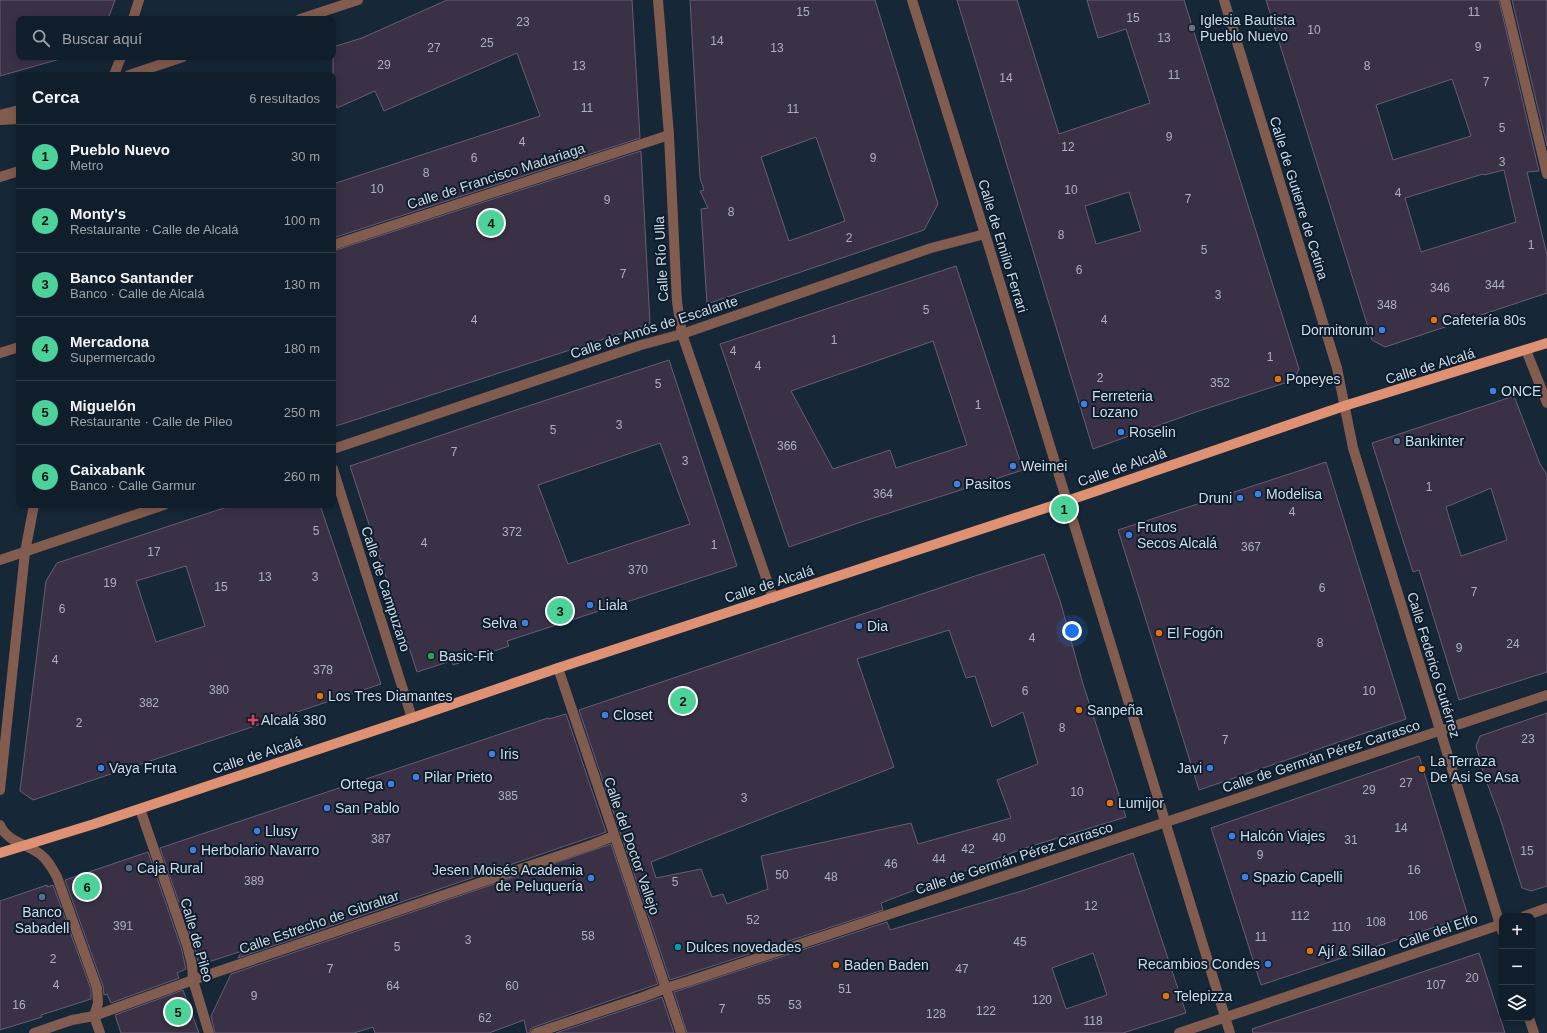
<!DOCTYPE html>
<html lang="es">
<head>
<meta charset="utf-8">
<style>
  :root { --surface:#101d2a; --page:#1e2a36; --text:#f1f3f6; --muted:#9ca2a8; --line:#303b47; --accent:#4dd39a }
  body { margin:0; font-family:Arial,sans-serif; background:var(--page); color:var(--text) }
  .controls { position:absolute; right:12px; bottom:12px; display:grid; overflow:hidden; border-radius:8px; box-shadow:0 2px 10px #0003 }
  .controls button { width:36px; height:36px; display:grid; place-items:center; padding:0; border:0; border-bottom:1px solid var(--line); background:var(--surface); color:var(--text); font:20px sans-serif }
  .you { position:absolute; left:1072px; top:631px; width:14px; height:14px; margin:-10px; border:3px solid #fff; border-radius:50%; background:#1a73e8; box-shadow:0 0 0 6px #1a73e833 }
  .badge { display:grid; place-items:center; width:26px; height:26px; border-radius:50%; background:var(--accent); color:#111; font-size:13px; font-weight:700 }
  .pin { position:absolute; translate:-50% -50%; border:2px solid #fff; box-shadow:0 1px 4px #0006 }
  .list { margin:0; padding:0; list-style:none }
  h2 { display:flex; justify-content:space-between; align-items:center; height:52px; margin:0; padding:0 16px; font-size:17px }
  h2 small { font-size:13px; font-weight:400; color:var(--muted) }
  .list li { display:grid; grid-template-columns:26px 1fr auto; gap:12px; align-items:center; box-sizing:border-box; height:64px; padding:0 16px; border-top:1px solid var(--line) }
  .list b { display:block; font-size:15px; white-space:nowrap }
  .list p { margin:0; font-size:13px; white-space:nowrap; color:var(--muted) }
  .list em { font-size:13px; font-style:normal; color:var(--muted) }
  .icon { flex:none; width:22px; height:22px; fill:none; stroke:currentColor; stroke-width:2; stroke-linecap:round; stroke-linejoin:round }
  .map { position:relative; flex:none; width:1547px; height:1033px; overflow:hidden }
  .search { position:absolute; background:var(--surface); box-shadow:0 2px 10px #0003; left:16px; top:16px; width:320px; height:44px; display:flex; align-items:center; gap:10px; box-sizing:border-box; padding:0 14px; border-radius:8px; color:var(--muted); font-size:15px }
  .panel { position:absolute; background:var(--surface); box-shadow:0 2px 10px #0003; left:16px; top:72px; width:320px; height:436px; border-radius:8px }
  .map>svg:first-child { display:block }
  .building { fill:#3b3146; stroke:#685d74; fill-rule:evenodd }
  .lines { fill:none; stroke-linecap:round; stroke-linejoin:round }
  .pedestrian { stroke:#825c4e; stroke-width:10 }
  .minor { stroke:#825c4e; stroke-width:10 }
  .primary { stroke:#df9173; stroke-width:10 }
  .worship-dot { fill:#6b7280; stroke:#0c1d2e; stroke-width:1.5 }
  .food-dot { fill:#e8710a; stroke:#0c1d2e; stroke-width:1.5 }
  .shop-dot { fill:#3f7fe0; stroke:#0c1d2e; stroke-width:1.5 }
  .service-dot { fill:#5c6f8a; stroke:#0c1d2e; stroke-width:1.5 }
  .leisure-dot { fill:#2e9e5b; stroke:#0c1d2e; stroke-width:1.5 }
  .health-dot { fill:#e0444e; stroke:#0c1d2e; stroke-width:1.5 }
  .culture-dot { fill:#0f9aa8; stroke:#0c1d2e; stroke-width:1.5 }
  .labels { text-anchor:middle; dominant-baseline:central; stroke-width:4; stroke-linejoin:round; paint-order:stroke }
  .number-label { font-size:12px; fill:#acb1bf }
  .poi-label { font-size:14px; fill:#d1dce7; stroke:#0c1d2e; text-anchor:start }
  .street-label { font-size:14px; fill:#d1dce7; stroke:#0c1d2e }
</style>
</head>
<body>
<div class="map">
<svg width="1547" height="1033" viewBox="0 0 1547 1033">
  <rect width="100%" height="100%" fill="#162738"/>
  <!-- building -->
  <g class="building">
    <path d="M0,0h115l-7,19h-89v38h48l-67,19z"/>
    <path d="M447,0h185l8,138 -307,100v-54l207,-68 -23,-63 -133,58 -9,-20 -38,17 -4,-13v-48l29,-9z"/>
    <path d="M690,0h185l63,204 -14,26 -217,74 -6,-95 7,-1 -8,-17 4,-1 -4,-12zM816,137l29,84 -56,20 -28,-84z"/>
    <path d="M957,0h60l42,134 91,-31 -24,-74 -28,9 -11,-38h97l115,369 -5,11 -98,32 -103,37zM1129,192l12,39 -45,13 -11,-38z"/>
    <path d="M1266,0h233l40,171 -12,1 20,83v38l-162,54 -13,-7zM1452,79l19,57 -78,24 -17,-55zM1504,170l12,52 -95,30 -16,-54 78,-24 1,1z"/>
    <path d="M1512,0h35v146z"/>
    <path d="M641,151l9,173 -317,103v-176z"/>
    <path d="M956,266l67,204 -162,52 -72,25 -69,-203zM933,341l34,104 -71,23 -6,-18 -57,19 -42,-78z"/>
    <path d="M669,360l68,206 -230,75 2,5 -56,19 -2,-4 -34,11 -67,-206 163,-55zM660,443l30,81 -122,40 -30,-79z"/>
    <path d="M1514,396l26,68 7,11v197l-88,28 -40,-130 -6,2 -41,-129zM1491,488l16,52 -46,16 -15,-49z"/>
    <path d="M1326,462l80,257 -207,71 -81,-260z"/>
    <path d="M233,505h87l61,179 -348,116 -13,-9 26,-210 11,-18zM186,566l19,60 -49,16 -20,-61z"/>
    <path d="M1044,554l17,50 22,80 43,133 -104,32 -141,54 2,7 -213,70 -91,-270 396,-134zM949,630l17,48 9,-2 17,51 31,-15 15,52 -41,16 14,38 -93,26 -7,-21 -150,33 7,33 -41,15 -4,-10 -11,3 -11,-28 -45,9 -5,-16 243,-95 -37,-108z"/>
    <path d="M1547,713v173l-16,5 -9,-3 -22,-70 -17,-46 -7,-26 4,-10z"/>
    <path d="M566,714l40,118 -368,126 4,-7 -43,14 -6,-22 -33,-95 388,-130 1,1z"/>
    <path d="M1419,756l49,160 -207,69 -50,-157z"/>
    <path d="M611,844l47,140 -124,43 -3,2 -1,4h-3l-3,-13 -35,13h-114l-2,-6 -19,6h-139l-4,-17 20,-42z"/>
    <path d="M148,852l33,95 5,22 -9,4 2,5 -68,25 -4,-9 -3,1 -1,-9 -38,-106z"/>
    <path d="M1133,853l53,160 -63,20h-436l-13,-41 213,-70 3,8 135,-40zM1093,953l14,42 -41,14 -14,-41z"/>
    <path d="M47,885v2l6,-2 38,104v10l-50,16 1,2 -42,13v-129z"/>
    <path d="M1479,953l26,80h-252l-1,-4z"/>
    <path d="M183,990l16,43h-78l-6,-18z"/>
    <path d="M662,997l12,36h-118l89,-30z"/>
  </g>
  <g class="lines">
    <!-- pedestrian -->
    <path class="pedestrian" d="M0,177l19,-6"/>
    <!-- minor -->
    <g class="minor">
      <path d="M658,0l11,135 8,167 5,32 91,264"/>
      <path d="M912,0l73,234 245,799"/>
      <path d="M1224,0l113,368 16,80 149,483"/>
      <path d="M1505,0l42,174"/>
      <path d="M133,19l6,-19"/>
      <path d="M300,19l58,-19"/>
      <path d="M114,75l7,-18"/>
      <path d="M129,75l54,-18"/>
      <path d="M0,115l19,-5"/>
      <path d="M0,120l19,-1"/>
      <path d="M333,245l336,-110"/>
      <path d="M1526,350l21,53"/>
      <path d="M0,353l19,-6"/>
      <path d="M333,449l308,-104 41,-11 249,-86 54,-14"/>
      <path d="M333,469l79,249"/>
      <path d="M0,560l164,-55"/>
      <path d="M558,668l123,365"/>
      <path d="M0,790l25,-238 9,-47"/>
      <path d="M140,809l47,136 5,20 1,15 16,53"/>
      <path d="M0,825c6,16 28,20 40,29 8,6 12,14 17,23l40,111 1,15 -4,13 6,17"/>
      <path d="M1525,916l22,-8"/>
      <path d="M1529,1018l5,15"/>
      <path d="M34,1033l38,-13 22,-4 99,-36 398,-135 23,-9"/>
      <path d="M536,1033l107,-36 23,-9 23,-7 858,-286"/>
      <path d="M1179,1033l323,-109"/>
    </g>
    <!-- primary -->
    <path class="primary" d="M0,853l94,-29 318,-106 146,-50 509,-167 277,-95 203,-63"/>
  </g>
  <!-- markers -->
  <circle class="worship-dot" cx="1192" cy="28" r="4"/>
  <g class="food-dot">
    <circle cx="1434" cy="320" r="4"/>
    <circle cx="1278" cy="379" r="4"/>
    <circle cx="1159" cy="633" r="4"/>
    <circle cx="320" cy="696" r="4"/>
    <circle cx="1079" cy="710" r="4"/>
    <circle cx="1422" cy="769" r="4"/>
    <circle cx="1110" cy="803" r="4"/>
    <circle cx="1310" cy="951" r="4"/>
    <circle cx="836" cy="965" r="4"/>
    <circle cx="1166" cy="996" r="4"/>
  </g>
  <g class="shop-dot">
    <circle cx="1382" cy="330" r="4"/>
    <circle cx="1493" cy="391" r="4"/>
    <circle cx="1084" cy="404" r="4"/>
    <circle cx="1121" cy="432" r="4"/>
    <circle cx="1013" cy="466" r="4"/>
    <circle cx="957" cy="484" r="4"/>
    <circle cx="1258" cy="494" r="4"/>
    <circle cx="1240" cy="498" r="4"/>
    <circle cx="1129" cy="535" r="4"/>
    <circle cx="590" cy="605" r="4"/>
    <circle cx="525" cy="623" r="4"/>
    <circle cx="859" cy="626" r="4"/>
    <circle cx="605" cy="715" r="4"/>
    <circle cx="492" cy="754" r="4"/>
    <circle cx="101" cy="768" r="4"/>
    <circle cx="1210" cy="768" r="4"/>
    <circle cx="416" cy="777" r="4"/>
    <circle cx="391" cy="784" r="4"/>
    <circle cx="327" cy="808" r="4"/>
    <circle cx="257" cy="831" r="4"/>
    <circle cx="1232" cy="836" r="4"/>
    <circle cx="193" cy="850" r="4"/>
    <circle cx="1245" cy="877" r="4"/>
    <circle cx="591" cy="878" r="4"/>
    <circle cx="1268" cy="964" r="4"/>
  </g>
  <g class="service-dot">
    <circle cx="1397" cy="441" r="4"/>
    <circle cx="129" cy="868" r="4"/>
    <circle cx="42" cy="897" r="4"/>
  </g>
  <circle class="leisure-dot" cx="431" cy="656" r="4"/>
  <path class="health-dot" d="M251 714h4v4h4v4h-4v4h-4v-4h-4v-4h4z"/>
  <circle class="culture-dot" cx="678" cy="947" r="4"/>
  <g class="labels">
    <!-- number labels -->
    <g class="number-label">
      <text x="803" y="12">15</text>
      <text x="1474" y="12">11</text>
      <text x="1133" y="18">15</text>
      <text x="523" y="22">23</text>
      <text x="1314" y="30">10</text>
      <text x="1164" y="38">13</text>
      <text x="717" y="41">14</text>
      <text x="487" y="43">25</text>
      <text x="1478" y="47">9</text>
      <text x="434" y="48">27</text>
      <text x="777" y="48">13</text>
      <text x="384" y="65">29</text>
      <text x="579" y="66">13</text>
      <text x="1367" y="66">8</text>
      <text x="1174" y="75">11</text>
      <text x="1006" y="78">14</text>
      <text x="1486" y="82">7</text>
      <text x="587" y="108">11</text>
      <text x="793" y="109">11</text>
      <text x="1502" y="128">5</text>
      <text x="1169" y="137">9</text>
      <text x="522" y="142">4</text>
      <text x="1068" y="147">12</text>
      <text x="474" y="158">6</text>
      <text x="873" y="158">9</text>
      <text x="1502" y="162">3</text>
      <text x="426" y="173">8</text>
      <text x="377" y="189">10</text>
      <text x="1071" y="190">10</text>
      <text x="1398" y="193">4</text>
      <text x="1188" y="199">7</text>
      <text x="607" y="200">9</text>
      <text x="731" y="212">8</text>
      <text x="1061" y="235">8</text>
      <text x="849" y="238">2</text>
      <text x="1531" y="245">1</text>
      <text x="1204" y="250">5</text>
      <text x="1079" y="270">6</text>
      <text x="623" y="274">7</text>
      <text x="1495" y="285">344</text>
      <text x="1440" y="288">346</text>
      <text x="1218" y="295">3</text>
      <text x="1387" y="305">348</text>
      <text x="926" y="310">5</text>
      <text x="474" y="320">4</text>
      <text x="1104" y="320">4</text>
      <text x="834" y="340">1</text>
      <text x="733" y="351">4</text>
      <text x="1270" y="357">1</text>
      <text x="758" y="366">4</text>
      <text x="1100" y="378">2</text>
      <text x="1220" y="383">352</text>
      <text x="658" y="384">5</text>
      <text x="978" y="405">1</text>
      <text x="619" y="425">3</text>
      <text x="553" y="430">5</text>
      <text x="787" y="446">366</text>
      <text x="454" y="452">7</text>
      <text x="685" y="461">3</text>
      <text x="1429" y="487">1</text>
      <text x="883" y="494">364</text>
      <text x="1292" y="512">4</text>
      <text x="316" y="531">5</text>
      <text x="512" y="532">372</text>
      <text x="424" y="543">4</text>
      <text x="714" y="545">1</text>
      <text x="1251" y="547">367</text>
      <text x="154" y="552">17</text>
      <text x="638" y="570">370</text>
      <text x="265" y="577">13</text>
      <text x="315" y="577">3</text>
      <text x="110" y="583">19</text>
      <text x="221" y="587">15</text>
      <text x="1322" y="588">6</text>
      <text x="1474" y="592">7</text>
      <text x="62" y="609">6</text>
      <text x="1032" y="638">4</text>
      <text x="1320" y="643">8</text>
      <text x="1513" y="644">24</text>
      <text x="1459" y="648">9</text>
      <text x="55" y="660">4</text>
      <text x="323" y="670">378</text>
      <text x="219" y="690">380</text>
      <text x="1025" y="691">6</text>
      <text x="1369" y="691">10</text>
      <text x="149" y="703">382</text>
      <text x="79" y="723">2</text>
      <text x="1062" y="728">8</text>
      <text x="1528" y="739">23</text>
      <text x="1225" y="740">7</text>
      <text x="1406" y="783">27</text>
      <text x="1369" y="790">29</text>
      <text x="1077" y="792">10</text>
      <text x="508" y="796">385</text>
      <text x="744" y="798">3</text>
      <text x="1401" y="828">14</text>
      <text x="999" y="838">40</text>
      <text x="381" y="839">387</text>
      <text x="1351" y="840">31</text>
      <text x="968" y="849">42</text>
      <text x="1527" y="851">15</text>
      <text x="1260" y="855">9</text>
      <text x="939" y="859">44</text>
      <text x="891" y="864">46</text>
      <text x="1414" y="870">16</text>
      <text x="782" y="875">50</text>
      <text x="831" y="877">48</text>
      <text x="254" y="881">389</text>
      <text x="675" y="882">5</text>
      <text x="1091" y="906">12</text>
      <text x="1300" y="916">112</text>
      <text x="1418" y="916">106</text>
      <text x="753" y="920">52</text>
      <text x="1376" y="922">108</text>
      <text x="123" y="926">391</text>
      <text x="1341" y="927">110</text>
      <text x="588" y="936">58</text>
      <text x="1261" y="937">11</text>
      <text x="468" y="940">3</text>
      <text x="1020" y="942">45</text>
      <text x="397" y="947">5</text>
      <text x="53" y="959">2</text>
      <text x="330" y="969">7</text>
      <text x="962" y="969">47</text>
      <text x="1472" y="978">20</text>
      <text x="56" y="985">4</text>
      <text x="1436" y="985">107</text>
      <text x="393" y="986">64</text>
      <text x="512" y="986">60</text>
      <text x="845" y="989">51</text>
      <text x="254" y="996">9</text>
      <text x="764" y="1000">55</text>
      <text x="1042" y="1000">120</text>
      <text x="19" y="1005">16</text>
      <text x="795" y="1005">53</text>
      <text x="722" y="1009">7</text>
      <text x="986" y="1011">122</text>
      <text x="936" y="1014">128</text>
      <text x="485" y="1018">62</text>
      <text x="1093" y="1021">118</text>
    </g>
    <!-- poi labels -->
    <g class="poi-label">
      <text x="1200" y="20">Iglesia Bautista<tspan x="1200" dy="16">Pueblo Nuevo</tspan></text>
      <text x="1442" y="320">Cafetería 80s</text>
      <text x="1374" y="330" text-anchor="end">Dormitorum</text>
      <text x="1286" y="379">Popeyes</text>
      <text x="1501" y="391">ONCE</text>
      <text x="1092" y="396">Ferreteria<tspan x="1092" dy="16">Lozano</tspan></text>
      <text x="1129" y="432">Roselin</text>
      <text x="1405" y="441">Bankinter</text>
      <text x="1021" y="466">Weimei</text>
      <text x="965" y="484">Pasitos</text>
      <text x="1266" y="494">Modelisa</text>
      <text x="1232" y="498" text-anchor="end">Druni</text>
      <text x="1137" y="527">Frutos<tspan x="1137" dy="16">Secos Alcalá</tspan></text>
      <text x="598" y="605">Liala</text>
      <text x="517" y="623" text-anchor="end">Selva</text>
      <text x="867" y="626">Dia</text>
      <text x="1167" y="633">El Fogón</text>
      <text x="439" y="656">Basic-Fit</text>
      <text x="328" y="696">Los Tres Diamantes</text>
      <text x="1087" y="710">Sanpeña</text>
      <text x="613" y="715">Closet</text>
      <text x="261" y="720">Alcalá 380</text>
      <text x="500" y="754">Iris</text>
      <text x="1430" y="761">La Terraza<tspan x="1430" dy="16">De Asi Se Asa</tspan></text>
      <text x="109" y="768">Vaya Fruta</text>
      <text x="1202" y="768" text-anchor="end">Javi</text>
      <text x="424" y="777">Pilar Prieto</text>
      <text x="383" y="784" text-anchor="end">Ortega</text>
      <text x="1118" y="803">Lumijor</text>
      <text x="335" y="808">San Pablo</text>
      <text x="265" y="831">Llusy</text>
      <text x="1240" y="836">Halcón Viajes</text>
      <text x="201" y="850">Herbolario Navarro</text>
      <text x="137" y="868">Caja Rural</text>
      <text x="583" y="870" text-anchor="end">Jesen Moisés Academia<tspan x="583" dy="16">de Peluquería</tspan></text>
      <text x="1253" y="877">Spazio Capelli</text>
      <text x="42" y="912" text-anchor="middle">Banco<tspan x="42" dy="16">Sabadell</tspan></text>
      <text x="686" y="947">Dulces novedades</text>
      <text x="1318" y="951">Ají &amp; Sillao</text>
      <text x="1260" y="964" text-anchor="end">Recambios Condes</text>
      <text x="844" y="965">Baden Baden</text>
      <text x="1174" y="996">Telepizza</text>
    </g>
    <!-- street labels -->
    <g class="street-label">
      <text transform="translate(496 176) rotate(-18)">Calle de Francisco Madariaga</text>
      <text transform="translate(1299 198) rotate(73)">Calle de Gutierre de Cetina</text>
      <text transform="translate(1003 246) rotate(73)">Calle de Emilio Ferrari</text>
      <text transform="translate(661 259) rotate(-93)">Calle Río Ulla</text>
      <text transform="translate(654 327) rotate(-18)">Calle de Amós de Escalante</text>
      <text transform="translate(1430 366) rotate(-17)">Calle de Alcalá</text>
      <text transform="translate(1122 467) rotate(-19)">Calle de Alcalá</text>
      <text transform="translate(769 584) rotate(-18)">Calle de Alcalá</text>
      <text transform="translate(386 589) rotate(72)">Calle de Campuzano</text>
      <text transform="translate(1434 665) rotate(73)">Calle Federico Gutiérrez</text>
      <text transform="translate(257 755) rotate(-18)">Calle de Alcalá</text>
      <text transform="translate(1321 756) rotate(-18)">Calle de Germán Pérez Carrasco</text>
      <text transform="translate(632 846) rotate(71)">Calle del Doctor Vallejo</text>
      <text transform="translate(1014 858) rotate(-18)">Calle de Germán Pérez Carrasco</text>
      <text transform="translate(319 922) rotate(-19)">Calle Estrecho de Gibraltar</text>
      <text transform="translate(1438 931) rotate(-19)">Calle del Elfo</text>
      <text transform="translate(197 940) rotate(74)">Calle de Pileo</text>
    </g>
  </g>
</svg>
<div class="controls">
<button>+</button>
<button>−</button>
<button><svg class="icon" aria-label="layers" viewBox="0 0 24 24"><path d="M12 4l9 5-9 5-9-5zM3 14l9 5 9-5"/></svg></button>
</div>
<div class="you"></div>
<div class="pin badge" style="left:1064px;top:509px">1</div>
<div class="pin badge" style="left:683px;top:701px">2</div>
<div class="pin badge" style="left:560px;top:611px">3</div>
<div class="pin badge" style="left:491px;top:223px">4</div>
<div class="pin badge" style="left:178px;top:1012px">5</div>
<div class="pin badge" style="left:87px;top:887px">6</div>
<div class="search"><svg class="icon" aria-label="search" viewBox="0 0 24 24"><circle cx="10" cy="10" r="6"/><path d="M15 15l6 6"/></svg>Buscar aquí</div>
<section class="panel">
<h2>Cerca<small>6 resultados</small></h2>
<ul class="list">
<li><span class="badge">1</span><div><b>Pueblo Nuevo</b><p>Metro</p></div><em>30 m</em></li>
<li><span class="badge">2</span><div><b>Monty's</b><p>Restaurante · Calle de Alcalá</p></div><em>100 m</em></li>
<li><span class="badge">3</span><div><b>Banco Santander</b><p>Banco · Calle de Alcalá</p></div><em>130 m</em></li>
<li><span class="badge">4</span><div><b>Mercadona</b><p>Supermercado</p></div><em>180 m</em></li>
<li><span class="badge">5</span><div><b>Miguelón</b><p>Restaurante · Calle de Pileo</p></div><em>250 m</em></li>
<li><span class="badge">6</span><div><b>Caixabank</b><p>Banco · Calle Garmur</p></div><em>260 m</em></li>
</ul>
</section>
</div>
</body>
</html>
